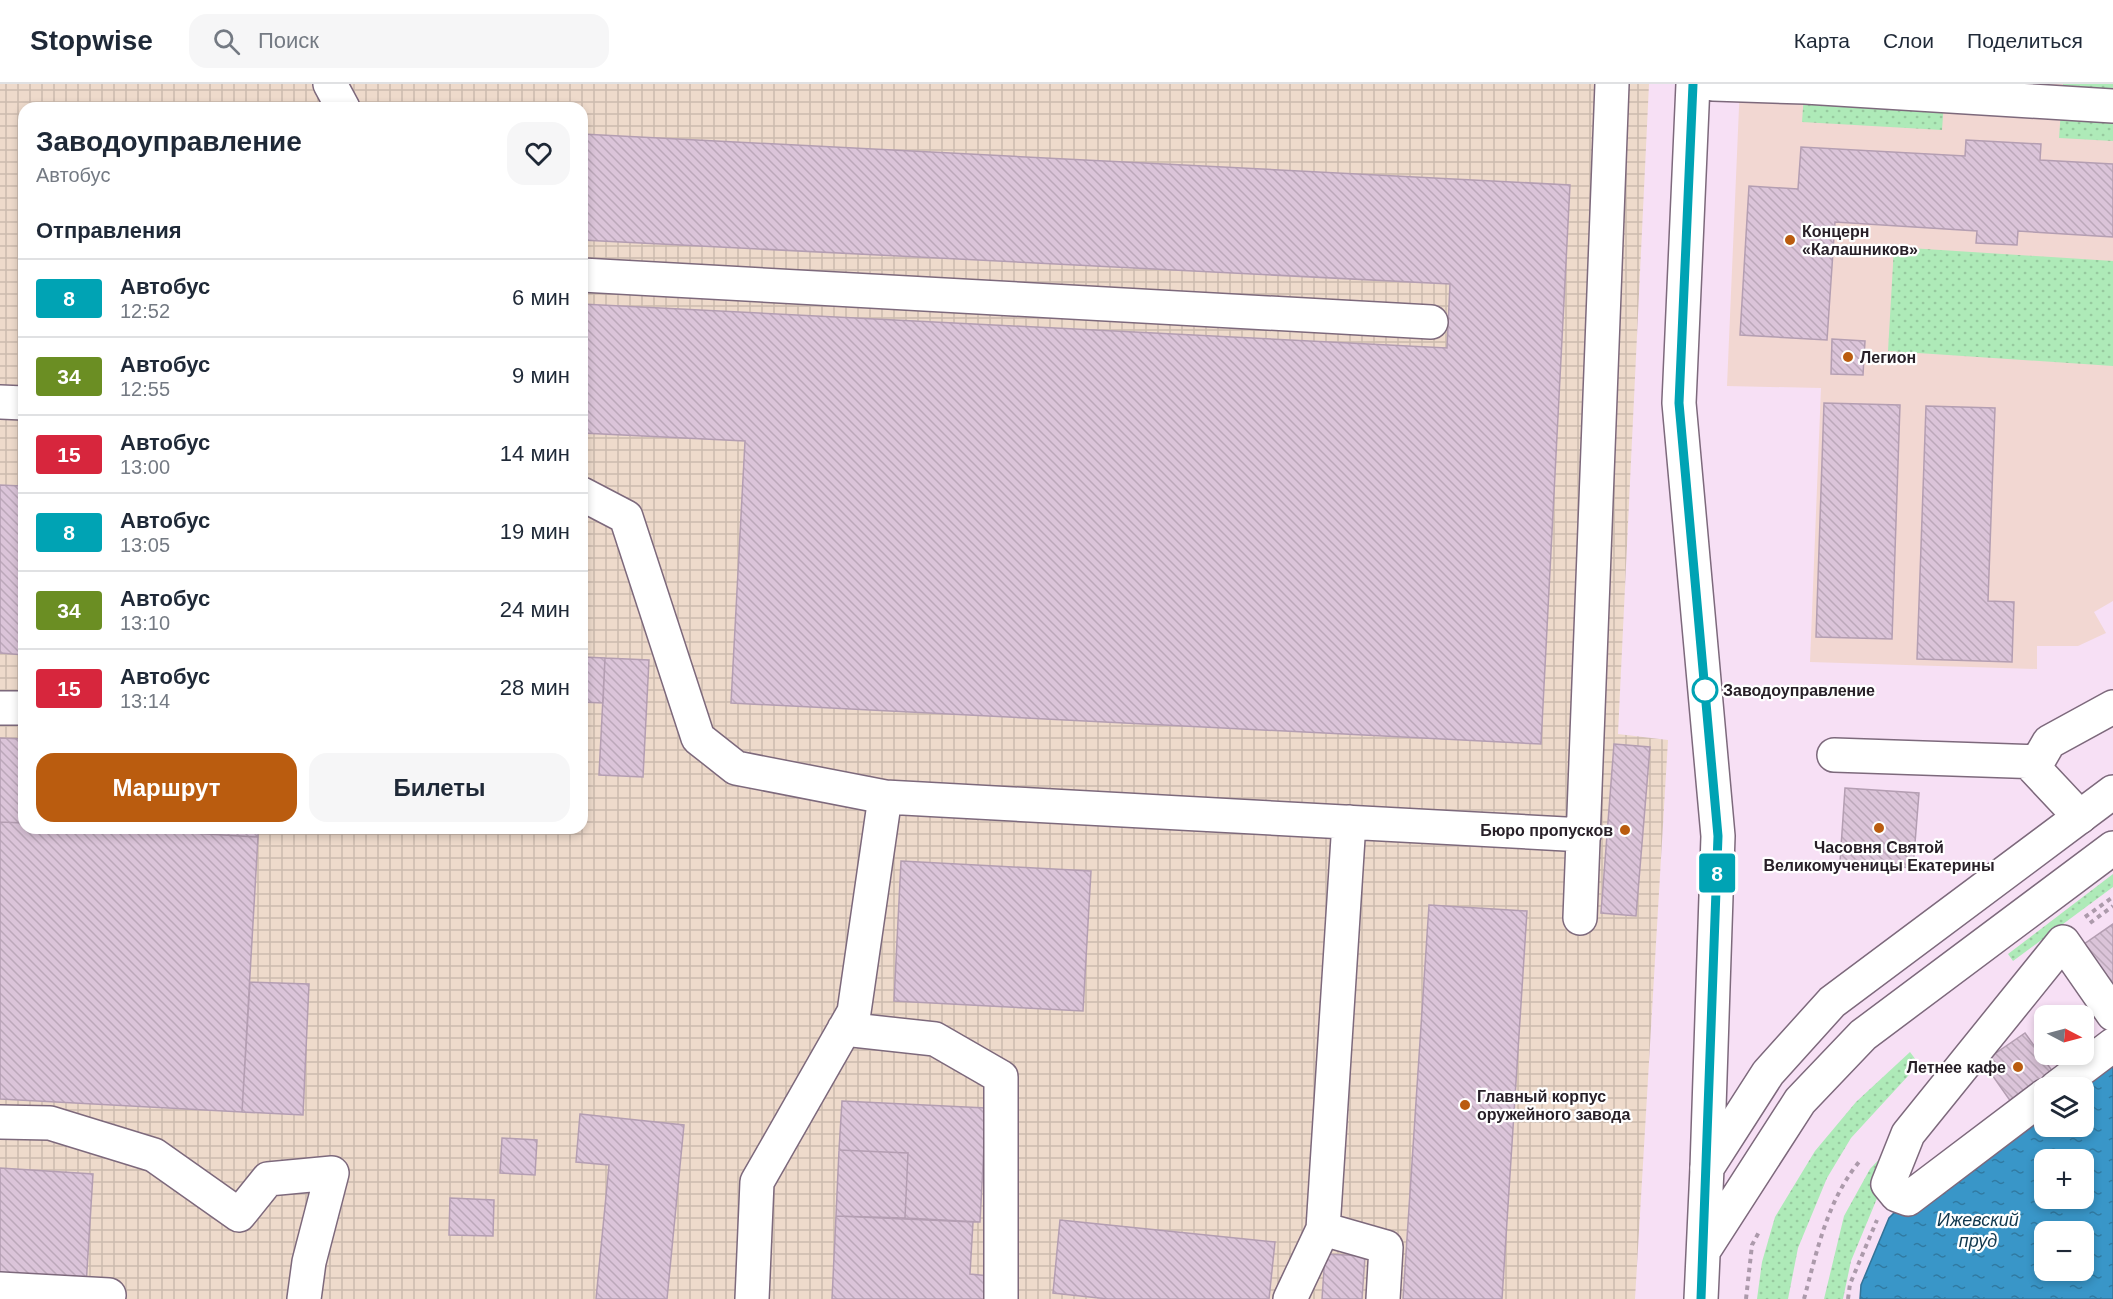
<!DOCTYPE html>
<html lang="ru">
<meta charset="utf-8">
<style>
body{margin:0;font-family:Arial,sans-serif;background:#f6f6f7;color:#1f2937;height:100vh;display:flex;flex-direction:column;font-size:22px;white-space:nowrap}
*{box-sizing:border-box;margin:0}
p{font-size:20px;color:#747a83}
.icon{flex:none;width:33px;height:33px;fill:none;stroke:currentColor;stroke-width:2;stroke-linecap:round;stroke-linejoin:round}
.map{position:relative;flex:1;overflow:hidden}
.sheet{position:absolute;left:18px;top:18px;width:570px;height:732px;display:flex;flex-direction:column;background:#fff;border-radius:18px;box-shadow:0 3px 9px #0003}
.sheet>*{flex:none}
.badge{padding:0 12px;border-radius:4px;font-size:21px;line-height:39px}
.needle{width:39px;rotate:96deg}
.tools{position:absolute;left:2034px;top:921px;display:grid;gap:12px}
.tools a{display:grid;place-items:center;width:60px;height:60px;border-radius:12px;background:#fff;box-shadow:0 3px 9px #0003;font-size:30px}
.map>.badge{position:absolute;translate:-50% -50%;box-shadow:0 0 0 3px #fff}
h2{padding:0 18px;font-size:22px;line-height:54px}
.round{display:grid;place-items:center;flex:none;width:63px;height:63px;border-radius:18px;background:#f6f6f7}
.overview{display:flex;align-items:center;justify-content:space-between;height:102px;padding:0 18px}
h1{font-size:28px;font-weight:700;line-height:45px}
.cta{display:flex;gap:12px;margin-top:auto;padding:12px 18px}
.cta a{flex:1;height:69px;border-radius:18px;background:#ba5c0f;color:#fff;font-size:24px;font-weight:700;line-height:69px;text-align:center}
.cta a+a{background:#f6f6f7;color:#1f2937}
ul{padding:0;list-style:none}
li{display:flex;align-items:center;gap:18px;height:78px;padding:0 18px;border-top:2px solid #e0e1e3}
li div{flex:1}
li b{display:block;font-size:22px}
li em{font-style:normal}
li .badge{min-width:66px;font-weight:700;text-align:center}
header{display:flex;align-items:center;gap:36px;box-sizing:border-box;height:84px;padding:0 30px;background:#fff;border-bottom:2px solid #e0e1e3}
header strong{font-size:28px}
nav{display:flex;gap:33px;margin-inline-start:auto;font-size:21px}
.search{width:420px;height:54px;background:#f6f6f7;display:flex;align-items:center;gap:15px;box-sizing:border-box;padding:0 21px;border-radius:18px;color:#747a83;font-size:22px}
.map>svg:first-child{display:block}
.commercial{fill:#f2d7d2}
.industrial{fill:url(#industrial-grid);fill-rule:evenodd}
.grass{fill:url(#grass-dots)}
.water{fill:url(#water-ripples);stroke:#347398;stroke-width:1.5;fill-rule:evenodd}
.building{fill:url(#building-back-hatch);stroke:#b49eb2;stroke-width:1.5}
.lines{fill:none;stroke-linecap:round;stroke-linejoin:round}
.minor-casing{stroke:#7d697c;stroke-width:36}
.major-casing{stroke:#7d697c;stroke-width:36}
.path{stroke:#ac9aab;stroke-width:4;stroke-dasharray:4.5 4.5;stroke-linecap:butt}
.minor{stroke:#fff;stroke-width:33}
.major{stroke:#fff;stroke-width:33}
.line-casing{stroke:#fff;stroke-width:14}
.line{stroke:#00a3b4;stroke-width:9}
.poi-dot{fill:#ba5c0f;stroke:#fff;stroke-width:2}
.stop-dot{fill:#fff;stroke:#00a3b4;stroke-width:3}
.labels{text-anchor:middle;stroke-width:4.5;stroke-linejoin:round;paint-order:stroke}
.poi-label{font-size:16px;font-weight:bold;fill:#282028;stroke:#fff;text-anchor:start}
.stop-label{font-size:16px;font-weight:bold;fill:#282028;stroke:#fff;text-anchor:start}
.water-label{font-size:18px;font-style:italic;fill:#10374d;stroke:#fff}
</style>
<header>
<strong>Stopwise</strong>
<div class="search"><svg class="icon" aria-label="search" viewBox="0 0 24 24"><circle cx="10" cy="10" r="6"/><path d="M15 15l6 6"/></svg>Поиск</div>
<nav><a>Карта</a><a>Слои</a><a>Поделиться</a></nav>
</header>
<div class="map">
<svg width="2113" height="1215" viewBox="0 0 2113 1215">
<defs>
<pattern id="industrial-grid" width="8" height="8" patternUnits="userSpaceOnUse" patternTransform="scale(1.5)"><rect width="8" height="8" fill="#eedacb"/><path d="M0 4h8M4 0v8" fill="none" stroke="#ccbbae"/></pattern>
<pattern id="grass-dots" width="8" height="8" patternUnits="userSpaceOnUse" patternTransform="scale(1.5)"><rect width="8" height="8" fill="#aeeab8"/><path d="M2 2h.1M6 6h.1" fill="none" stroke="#96c89e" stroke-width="1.8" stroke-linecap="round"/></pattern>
<pattern id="water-ripples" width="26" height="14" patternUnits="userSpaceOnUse" patternTransform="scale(1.5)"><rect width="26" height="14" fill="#3996c8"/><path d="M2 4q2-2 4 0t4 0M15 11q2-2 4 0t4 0" fill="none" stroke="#307aa2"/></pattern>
<pattern id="building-back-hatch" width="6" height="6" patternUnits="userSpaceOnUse" patternTransform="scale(1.5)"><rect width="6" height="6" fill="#dbc4d9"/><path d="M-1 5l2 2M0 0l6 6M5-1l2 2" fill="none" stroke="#bca8ba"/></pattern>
</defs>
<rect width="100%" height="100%" fill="#f7e0f5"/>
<path class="commercial" d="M 1740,0 L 2113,0 L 2113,517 L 2094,528 L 2106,549 L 2078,562 L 2037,562 L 2037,585 L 1810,578 L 1821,304 L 1727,302 Z"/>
<path class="industrial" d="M 0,0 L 1649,0 L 1618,650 L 1668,656 L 1635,1215 L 0,1215 ZM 24,24 L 582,24 L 582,744 L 24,744 Z"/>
<path class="grass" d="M 2063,0 L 2113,0 L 2113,12 L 2063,9 Z
M 1804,10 L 1944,18 L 1942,46 L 1802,38 Z
M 2061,26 L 2113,29 L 2113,57 L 2059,54 Z
M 1894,163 L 2113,177 L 2113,282 L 1888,267 Z
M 2113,790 L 2113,803 L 2013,877 L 2008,870 Z
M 1910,968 L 1919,980 L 1851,1054 L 1827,1094 L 1798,1164 L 1788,1215 L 1757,1215 L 1762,1178 L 1775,1133 L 1815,1067 L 1856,1018 Z
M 1898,1055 L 1878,1112 L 1851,1177 L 1843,1215 L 1824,1215 L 1844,1132 L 1870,1085 Z"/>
<path class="water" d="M 2113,961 L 2113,1215 L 1860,1215 L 1861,1201 L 1889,1134 L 1908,1115 L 2044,1012 L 2044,1042 L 2084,1042 L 2084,1004 ZM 2044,1076 L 2084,1076 L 2084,1114 L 2044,1114 ZM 2044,1148 L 2084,1148 L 2084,1186 L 2044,1186 Z"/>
<path class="building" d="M 582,50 L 1570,101 L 1541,660 L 731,619 L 745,357 L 582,349 L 582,220 L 1447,264 L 1450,200 L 582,156 Z
M 1966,56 L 2041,60 L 2040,76 L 2113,80 L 2113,153 L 2018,147 L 2017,161 L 1976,159 L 1977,147 L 1835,138 L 1827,256 L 1740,251 L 1749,102 L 1798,105 L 1801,63 L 1965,72 Z
M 1832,255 L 1865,257 L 1863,291 L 1831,290 Z
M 1824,319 L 1900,321 L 1892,555 L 1816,553 Z
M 1926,322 L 1995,324 L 1988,517 L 2014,518 L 2012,578 L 1917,575 Z
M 24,352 L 24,571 L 0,569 L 0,401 L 21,402 Z
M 582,573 L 605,574 L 603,619 L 582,618 Z
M 605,574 L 649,576 L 643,693 L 599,691 Z
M 0,654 L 24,655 L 24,739 L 0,738 Z
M 1614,660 L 1650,663 L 1636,832 L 1601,829 Z
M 1845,704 L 1919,709 L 1913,784 L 1840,778 Z
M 0,738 L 24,739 L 24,744 L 109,744 L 258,753 L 242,1028 L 0,1015 Z
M 109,744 L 258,744 L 258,753 Z
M 901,777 L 1091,787 L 1083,927 L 894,917 Z
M 1429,821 L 1527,827 L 1502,1215 L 1403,1215 Z
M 2113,840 L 2113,904 L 2071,869 Z
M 250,898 L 309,900 L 303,1031 L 242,1028 Z
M 2025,949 L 2053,988 L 2011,1018 L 1983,978 Z
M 842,1017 L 986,1024 L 980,1138 L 905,1134 L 908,1069 L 839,1066 Z
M 580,1030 L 684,1041 L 667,1215 L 596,1215 L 609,1081 L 576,1078 Z
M 502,1054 L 537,1056 L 535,1091 L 500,1089 Z
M 839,1066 L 908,1069 L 905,1134 L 836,1132 Z
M 0,1084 L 93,1090 L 86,1202 L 0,1197 Z
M 450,1114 L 494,1116 L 493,1152 L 449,1151 Z
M 836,1132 L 973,1138 L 970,1190 L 989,1192 L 987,1215 L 832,1215 Z
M 1060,1136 L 1275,1158 L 1269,1215 L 1108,1215 L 1053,1209 Z
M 1325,1170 L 1365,1172 L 1362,1215 L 1322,1215 Z"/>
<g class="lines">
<defs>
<path id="minor" d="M 330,0 L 343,24
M 1693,0 L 1679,319 L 1718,752 L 1707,1084
M 1713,0 L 1805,3 L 2113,22
M 582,191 L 1431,238
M 0,318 L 24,319
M 582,410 L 626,433 L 698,654 L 736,684 L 885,713 L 1584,751
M 0,624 L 24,624
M 1834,671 L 2038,678
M 2080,733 L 2034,684 L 2049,658 L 2113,623
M 1580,834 L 1612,0
M 844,945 L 935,955 L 1001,993 L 1001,1215
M 2056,1004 L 2113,961
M 2044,1012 L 1908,1115 L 1897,1111 L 1888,1100 L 1908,1050 L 2063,858 L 2113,930
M 0,1038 L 50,1039 L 154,1071 L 239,1131 L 268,1095 L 332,1089 L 309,1178 L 304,1215
M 1323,1145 L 1386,1163 L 1383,1215
M 0,1205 L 109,1211
M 752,1215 L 757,1098 L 854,928 L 885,713
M 1290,1215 L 1323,1145 L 1349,738"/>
<path id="major" d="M 1704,1166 L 1800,1017 L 1863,951 L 2113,764
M 1701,1215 L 1707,1084 L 1768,989 L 1832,918 L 2113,708"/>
</defs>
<use href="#minor" class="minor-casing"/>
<use href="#major" class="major-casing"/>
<path class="path" d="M 2085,833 L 2113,813
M 2090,839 L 2113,822
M 1746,1215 L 1752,1161 L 1760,1146
M 1804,1215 C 1817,1167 1827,1117 1859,1078
M 1848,1215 L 1850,1200 L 1877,1136"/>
<use href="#minor" class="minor"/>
<use href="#major" class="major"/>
</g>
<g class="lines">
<defs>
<path id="line" d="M 1693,0 L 1679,319 L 1718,752 L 1701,1215"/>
</defs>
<use href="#line" class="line-casing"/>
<use href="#line" class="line"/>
</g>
<g class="poi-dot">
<circle cx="1790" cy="156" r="6"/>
<circle cx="1848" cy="273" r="6"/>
<circle cx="1879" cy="744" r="6"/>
<circle cx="1625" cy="746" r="6"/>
<circle cx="2018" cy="983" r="6"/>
<circle cx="1465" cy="1021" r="6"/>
</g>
<circle class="stop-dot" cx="1705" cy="606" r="12"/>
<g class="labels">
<g class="poi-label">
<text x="1802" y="153">Концерн<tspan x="1802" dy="18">«Калашников»</tspan></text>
<text x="1860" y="279">Легион</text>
<text x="1613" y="752" text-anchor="end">Бюро пропусков</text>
<text x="1879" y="769" text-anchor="middle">Часовня Святой<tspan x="1879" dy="18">Великомученицы Екатерины</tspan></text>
<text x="2006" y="989" text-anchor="end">Летнее кафе</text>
<text x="1477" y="1018">Главный корпус<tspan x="1477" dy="18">оружейного завода</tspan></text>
</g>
<g class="stop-label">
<text x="1723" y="612">Заводоуправление</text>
</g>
<g class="water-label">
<text x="1978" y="1142">Ижевский<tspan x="1978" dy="21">пруд</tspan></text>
</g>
</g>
</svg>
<div class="tools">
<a><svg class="needle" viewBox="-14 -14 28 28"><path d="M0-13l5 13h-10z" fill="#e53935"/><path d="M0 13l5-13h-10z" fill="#747a83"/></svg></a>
<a><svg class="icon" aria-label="layers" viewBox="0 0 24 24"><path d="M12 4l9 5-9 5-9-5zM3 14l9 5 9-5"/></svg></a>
<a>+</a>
<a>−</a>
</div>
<b class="badge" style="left:1717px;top:789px;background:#00a3b4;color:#fff">8</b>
<section class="sheet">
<div class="overview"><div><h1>Заводоуправление</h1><p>Автобус</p></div><a class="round"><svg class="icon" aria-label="heart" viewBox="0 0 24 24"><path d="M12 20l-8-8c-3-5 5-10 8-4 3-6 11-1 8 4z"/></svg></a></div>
<h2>Отправления</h2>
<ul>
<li><span class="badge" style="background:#00a3b4;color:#fff">8</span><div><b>Автобус</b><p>12:52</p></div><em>6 мин</em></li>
<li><span class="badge" style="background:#6b8e23;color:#fff">34</span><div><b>Автобус</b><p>12:55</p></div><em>9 мин</em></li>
<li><span class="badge" style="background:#d7263d;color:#fff">15</span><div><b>Автобус</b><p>13:00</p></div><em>14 мин</em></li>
<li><span class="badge" style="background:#00a3b4;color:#fff">8</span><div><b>Автобус</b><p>13:05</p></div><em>19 мин</em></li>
<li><span class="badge" style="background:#6b8e23;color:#fff">34</span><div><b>Автобус</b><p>13:10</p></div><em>24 мин</em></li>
<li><span class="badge" style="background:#d7263d;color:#fff">15</span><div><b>Автобус</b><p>13:14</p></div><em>28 мин</em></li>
</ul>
<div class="cta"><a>Маршрут</a><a>Билеты</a></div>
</section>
</div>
